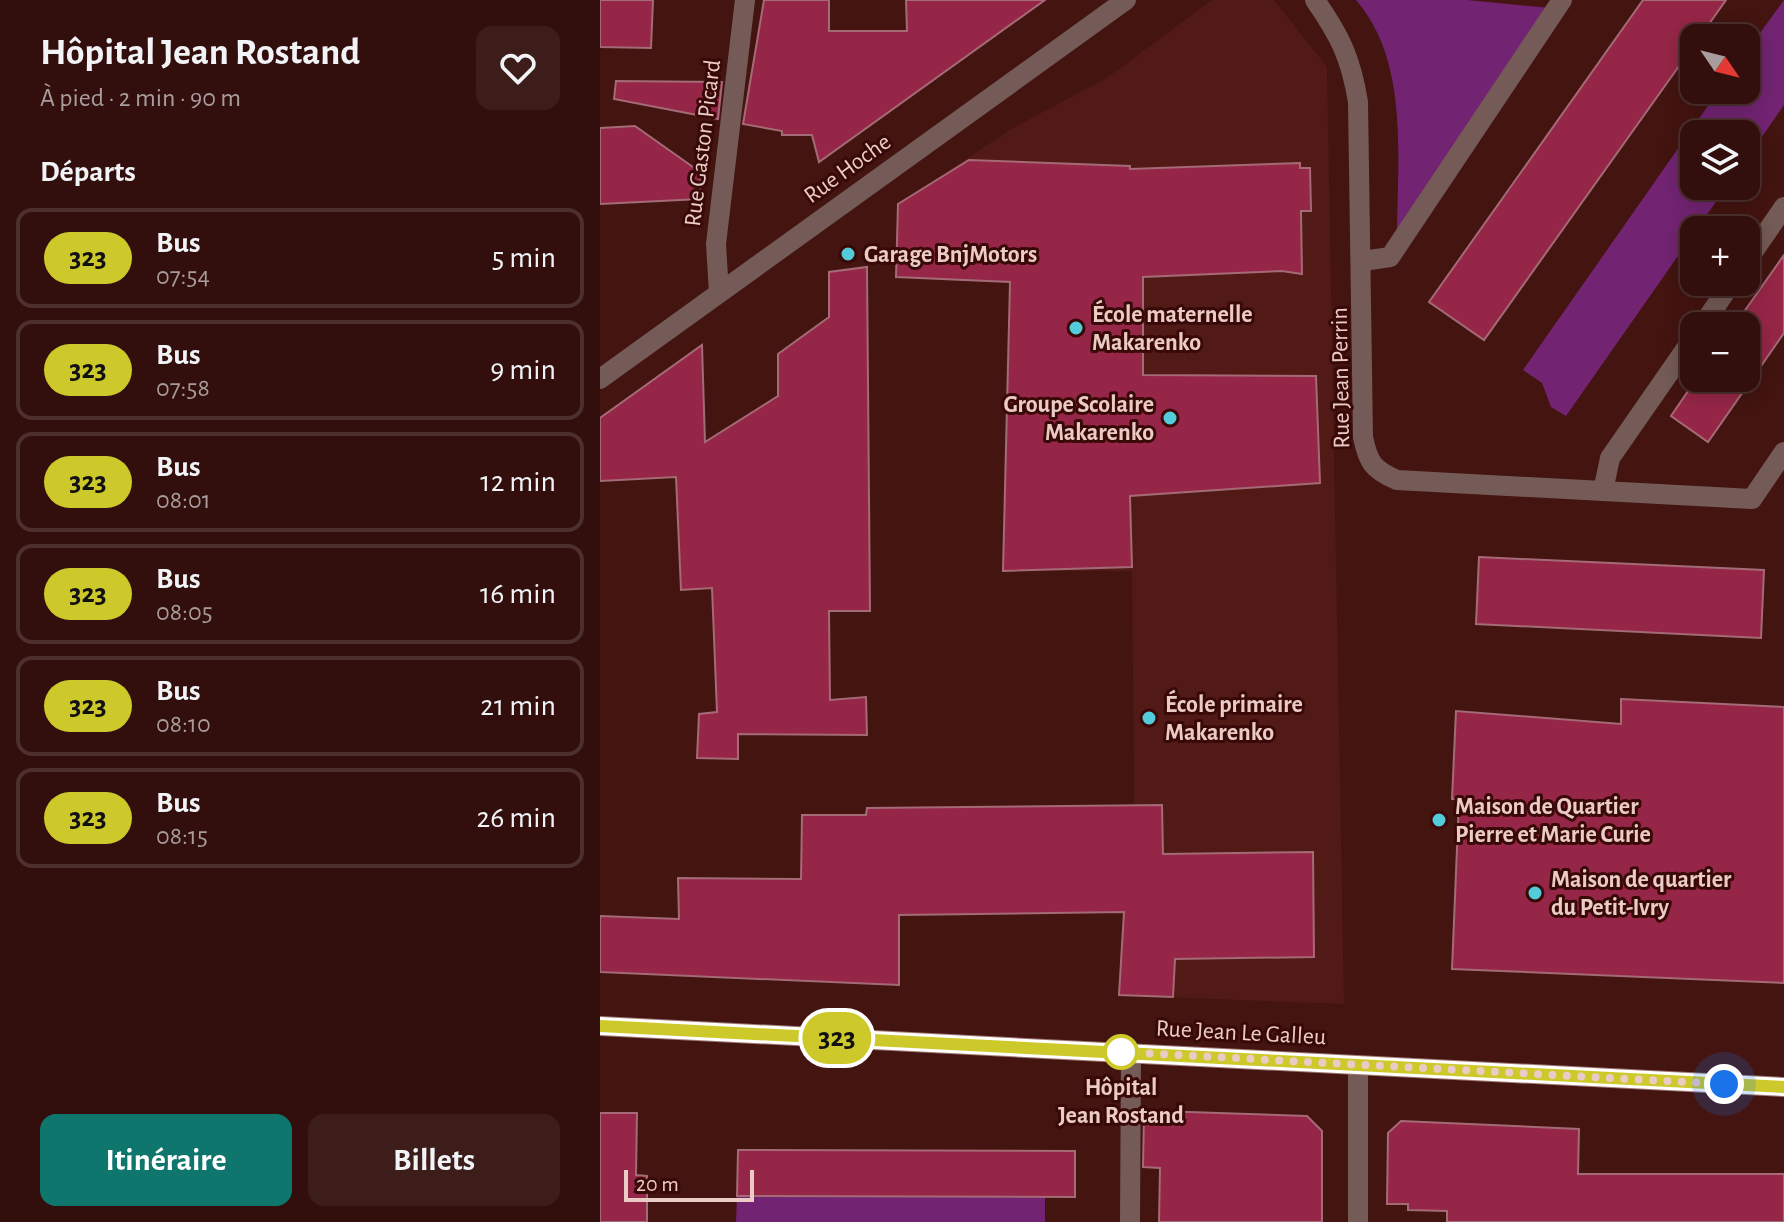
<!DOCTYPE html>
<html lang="fr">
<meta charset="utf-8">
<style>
body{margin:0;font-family:"Alegreya Sans",sans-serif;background:#3d1d1a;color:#f1f3f6;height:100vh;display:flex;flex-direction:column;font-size:30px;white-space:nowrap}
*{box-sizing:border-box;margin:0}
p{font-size:26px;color:#a89c9d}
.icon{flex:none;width:44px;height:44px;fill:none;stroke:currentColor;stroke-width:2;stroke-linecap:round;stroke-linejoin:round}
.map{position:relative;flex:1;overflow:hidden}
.side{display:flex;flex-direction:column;background:#320f0c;width:600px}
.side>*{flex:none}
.badge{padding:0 16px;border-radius:26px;font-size:28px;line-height:52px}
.needle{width:52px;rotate:125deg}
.tools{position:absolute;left:1080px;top:24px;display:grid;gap:16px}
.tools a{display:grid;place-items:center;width:80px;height:80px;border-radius:16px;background:#320f0c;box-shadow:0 4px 20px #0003,0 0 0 2px #4d2f2d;font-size:40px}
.scale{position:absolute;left:24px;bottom:20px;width:130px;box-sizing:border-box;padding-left:8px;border:4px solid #ebcbc6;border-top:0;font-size:22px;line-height:28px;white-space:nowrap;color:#ebcbc6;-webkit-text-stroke:6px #380907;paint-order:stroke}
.you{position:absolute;width:40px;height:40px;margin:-20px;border:6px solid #fff;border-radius:50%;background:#1a73e8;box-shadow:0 0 0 12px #1a73e833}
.map>.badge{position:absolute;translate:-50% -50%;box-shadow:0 0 0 4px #fff}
h2{padding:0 40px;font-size:30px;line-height:72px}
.round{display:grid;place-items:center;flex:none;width:84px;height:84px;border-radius:16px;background:#3d1d1a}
.headline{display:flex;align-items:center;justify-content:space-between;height:136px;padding:0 40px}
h1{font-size:38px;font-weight:600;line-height:60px}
.primary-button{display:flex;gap:16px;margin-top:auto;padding:16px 40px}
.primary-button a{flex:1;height:92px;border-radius:16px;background:#0f766e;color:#fff;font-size:32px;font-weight:600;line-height:92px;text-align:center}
.primary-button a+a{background:#3d1d1a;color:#f1f3f6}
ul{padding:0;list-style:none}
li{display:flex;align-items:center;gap:24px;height:100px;margin:0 16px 12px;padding:0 24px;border:4px solid #4d2f2d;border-radius:16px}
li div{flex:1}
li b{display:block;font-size:30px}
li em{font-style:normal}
li .badge{min-width:88px;font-weight:700;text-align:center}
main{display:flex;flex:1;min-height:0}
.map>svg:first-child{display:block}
.built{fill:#521a16}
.green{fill:#722472}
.building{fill:#962647;stroke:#a46a75;stroke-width:2}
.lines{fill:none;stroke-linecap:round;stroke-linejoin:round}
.lane{stroke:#745b57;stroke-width:20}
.street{stroke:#745b57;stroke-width:20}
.secondary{stroke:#a07873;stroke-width:20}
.line-casing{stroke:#fff;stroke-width:18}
.line{stroke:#cec92a;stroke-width:12}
.walk{stroke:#ebcbc6;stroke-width:8;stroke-dasharray:0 14.4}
.poi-dot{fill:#53cbdb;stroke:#380907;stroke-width:3}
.stop-dot{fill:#fff;stroke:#cec92a;stroke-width:4}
.labels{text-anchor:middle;stroke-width:6;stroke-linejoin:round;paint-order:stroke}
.street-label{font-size:24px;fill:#ebcbc6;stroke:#380907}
.poi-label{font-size:24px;font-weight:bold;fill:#ebcbc6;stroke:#380907;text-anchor:start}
.stop-label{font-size:24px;font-weight:bold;fill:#ebcbc6;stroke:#380907}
</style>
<main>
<section class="side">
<div class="headline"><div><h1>Hôpital Jean Rostand</h1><p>À pied · 2 min · 90 m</p></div><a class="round"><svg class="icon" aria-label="heart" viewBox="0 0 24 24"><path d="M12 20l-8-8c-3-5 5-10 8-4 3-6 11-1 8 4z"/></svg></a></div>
<h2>Départs</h2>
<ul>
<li><span class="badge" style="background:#cec92a;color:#111">323</span><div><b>Bus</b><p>07:54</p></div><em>5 min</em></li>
<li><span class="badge" style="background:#cec92a;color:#111">323</span><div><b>Bus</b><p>07:58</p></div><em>9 min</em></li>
<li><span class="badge" style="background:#cec92a;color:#111">323</span><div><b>Bus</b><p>08:01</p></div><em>12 min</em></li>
<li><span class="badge" style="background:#cec92a;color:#111">323</span><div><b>Bus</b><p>08:05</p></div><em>16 min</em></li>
<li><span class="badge" style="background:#cec92a;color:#111">323</span><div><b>Bus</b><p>08:10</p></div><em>21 min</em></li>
<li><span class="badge" style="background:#cec92a;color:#111">323</span><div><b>Bus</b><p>08:15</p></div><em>26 min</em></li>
</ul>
<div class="primary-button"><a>Itinéraire</a><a>Billets</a></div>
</section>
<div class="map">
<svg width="1184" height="1222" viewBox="0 0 1184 1222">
<rect width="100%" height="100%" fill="#431410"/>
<path class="built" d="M 612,0 L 674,0 L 727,67 L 744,1004 L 536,996 L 532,571 L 403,571 L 410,282 L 296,277 L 298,204 L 413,128 L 508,77 Z"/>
<path class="green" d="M 756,0 L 867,0 L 950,8 L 797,237 C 797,160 810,62 756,0 Z
M 1184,0 L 1184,105 L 1146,160 L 1146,134 L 1094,134 L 1094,186 L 1127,186 L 966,416 L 951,407 L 942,383 L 923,370 L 1119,90 L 1146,90 L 1146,52 Z
M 137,1196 L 445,1197 L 445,1222 L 136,1222 Z"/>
<path class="building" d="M 0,0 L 53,0 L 51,48 L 0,47 Z
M 164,0 L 229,0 L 229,31 L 307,31 L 306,0 L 445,0 L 219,162 L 212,135 L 182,135 L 182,131 L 143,124 Z
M 1043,0 L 1126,0 L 1099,38 L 1094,38 L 1094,45 L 884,340 L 829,302 Z
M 16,81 L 122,82 L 118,119 L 14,99 Z
M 35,126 L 100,172 L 100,199 L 0,204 L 0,128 Z
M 369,160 L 530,166 L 530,169 L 700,163 L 700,168 L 710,168 L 711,211 L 701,211 L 702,274 L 682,271 L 543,277 L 543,375 L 716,376 L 720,483 L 530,496 L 532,567 L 403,571 L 410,282 L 296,277 L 298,204 Z
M 1184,255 L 1184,333 L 1108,442 L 1071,416 L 1097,378 L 1146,378 L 1146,326 L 1134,326 Z
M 267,267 L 270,611 L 229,611 L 230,700 L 266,697 L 267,735 L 138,734 L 138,759 L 97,758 L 99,714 L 117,712 L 112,588 L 81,590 L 76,477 L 0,481 L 0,418 L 102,345 L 105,442 L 178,396 L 178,354 L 229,317 L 229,272 Z
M 879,557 L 1164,570 L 1161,638 L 876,624 Z
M 1021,699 L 1184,707 L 1184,983 L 852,969 L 859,800 L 852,799 L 856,711 L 1021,724 Z
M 562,805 L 563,854 L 713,852 L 714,957 L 575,959 L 573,997 L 519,995 L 524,912 L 299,915 L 299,985 L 0,972 L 0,916 L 79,919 L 78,878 L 201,879 L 202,815 L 266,815 L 267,808 Z
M 558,1111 L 707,1116 L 722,1131 L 722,1222 L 559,1222 L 560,1168 L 543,1167 L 544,1114 L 559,1114 Z
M 0,1113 L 37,1113 L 36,1175 L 47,1176 L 47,1222 L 0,1222 Z
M 801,1121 L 979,1129 L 978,1174 L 1184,1174 L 1184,1222 L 847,1222 L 847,1211 L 808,1210 L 808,1204 L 787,1204 L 788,1133 Z
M 138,1150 L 475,1151 L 475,1197 L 137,1196 Z"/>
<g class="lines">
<path class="lane" d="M 763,261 L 790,257 L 962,0
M 1146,262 L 1184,207
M 1102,326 L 1132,282
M 1003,491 L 1010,458 L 1094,337
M 530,1222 L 531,1053"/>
<path class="street" d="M 715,0 C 740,36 751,58 758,102 L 763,437 C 768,462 773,470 797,480 L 1152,499 L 1184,452
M 119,293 L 116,244 L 145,0
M 0,379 L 526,0
M 758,1065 L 758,1222"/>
<path class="secondary" d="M 0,1026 L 1184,1087"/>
</g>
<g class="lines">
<defs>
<path id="line" d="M 0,1026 L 1184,1087"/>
</defs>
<use href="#line" class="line-casing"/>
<use href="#line" class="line"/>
<path class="walk" d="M 521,1052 L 1124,1084"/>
</g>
<g class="poi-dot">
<circle cx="248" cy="254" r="8"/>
<circle cx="476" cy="328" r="8"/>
<circle cx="570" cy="418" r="8"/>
<circle cx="549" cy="718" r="8"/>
<circle cx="839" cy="820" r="8"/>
<circle cx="935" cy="893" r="8"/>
</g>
<circle class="stop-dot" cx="521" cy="1052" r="16"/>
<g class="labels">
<g class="street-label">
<text transform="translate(102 143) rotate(-83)" y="8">Rue Gaston Picard</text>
<text transform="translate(247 168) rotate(-36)" y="8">Rue Hoche</text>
<text transform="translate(740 378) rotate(-91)" y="8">Rue Jean Perrin</text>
<text transform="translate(641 1032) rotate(3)" y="8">Rue Jean Le Galleu</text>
</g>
<g class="poi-label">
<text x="264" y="262">Garage BnjMotors</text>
<text x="492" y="322">École maternelle<tspan x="492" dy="28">Makarenko</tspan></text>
<text x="554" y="412" text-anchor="end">Groupe Scolaire<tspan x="554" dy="28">Makarenko</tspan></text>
<text x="565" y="712">École primaire<tspan x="565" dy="28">Makarenko</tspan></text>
<text x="855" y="814">Maison de Quartier<tspan x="855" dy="28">Pierre et Marie Curie</tspan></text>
<text x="951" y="887">Maison de quartier<tspan x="951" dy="28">du Petit-Ivry</tspan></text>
</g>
<g class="stop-label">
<text x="521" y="1095">Hôpital<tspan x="521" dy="28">Jean Rostand</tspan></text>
</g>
</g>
</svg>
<div class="tools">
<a><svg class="needle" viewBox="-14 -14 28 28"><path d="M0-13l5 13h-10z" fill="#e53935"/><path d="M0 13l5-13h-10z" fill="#a89c9d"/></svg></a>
<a><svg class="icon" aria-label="layers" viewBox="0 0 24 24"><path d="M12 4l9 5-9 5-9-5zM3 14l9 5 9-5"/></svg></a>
<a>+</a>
<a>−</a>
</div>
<div class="scale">20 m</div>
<div class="you" style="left:1124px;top:1084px"></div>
<b class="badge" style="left:237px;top:1038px;background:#cec92a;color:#111">323</b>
</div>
</main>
